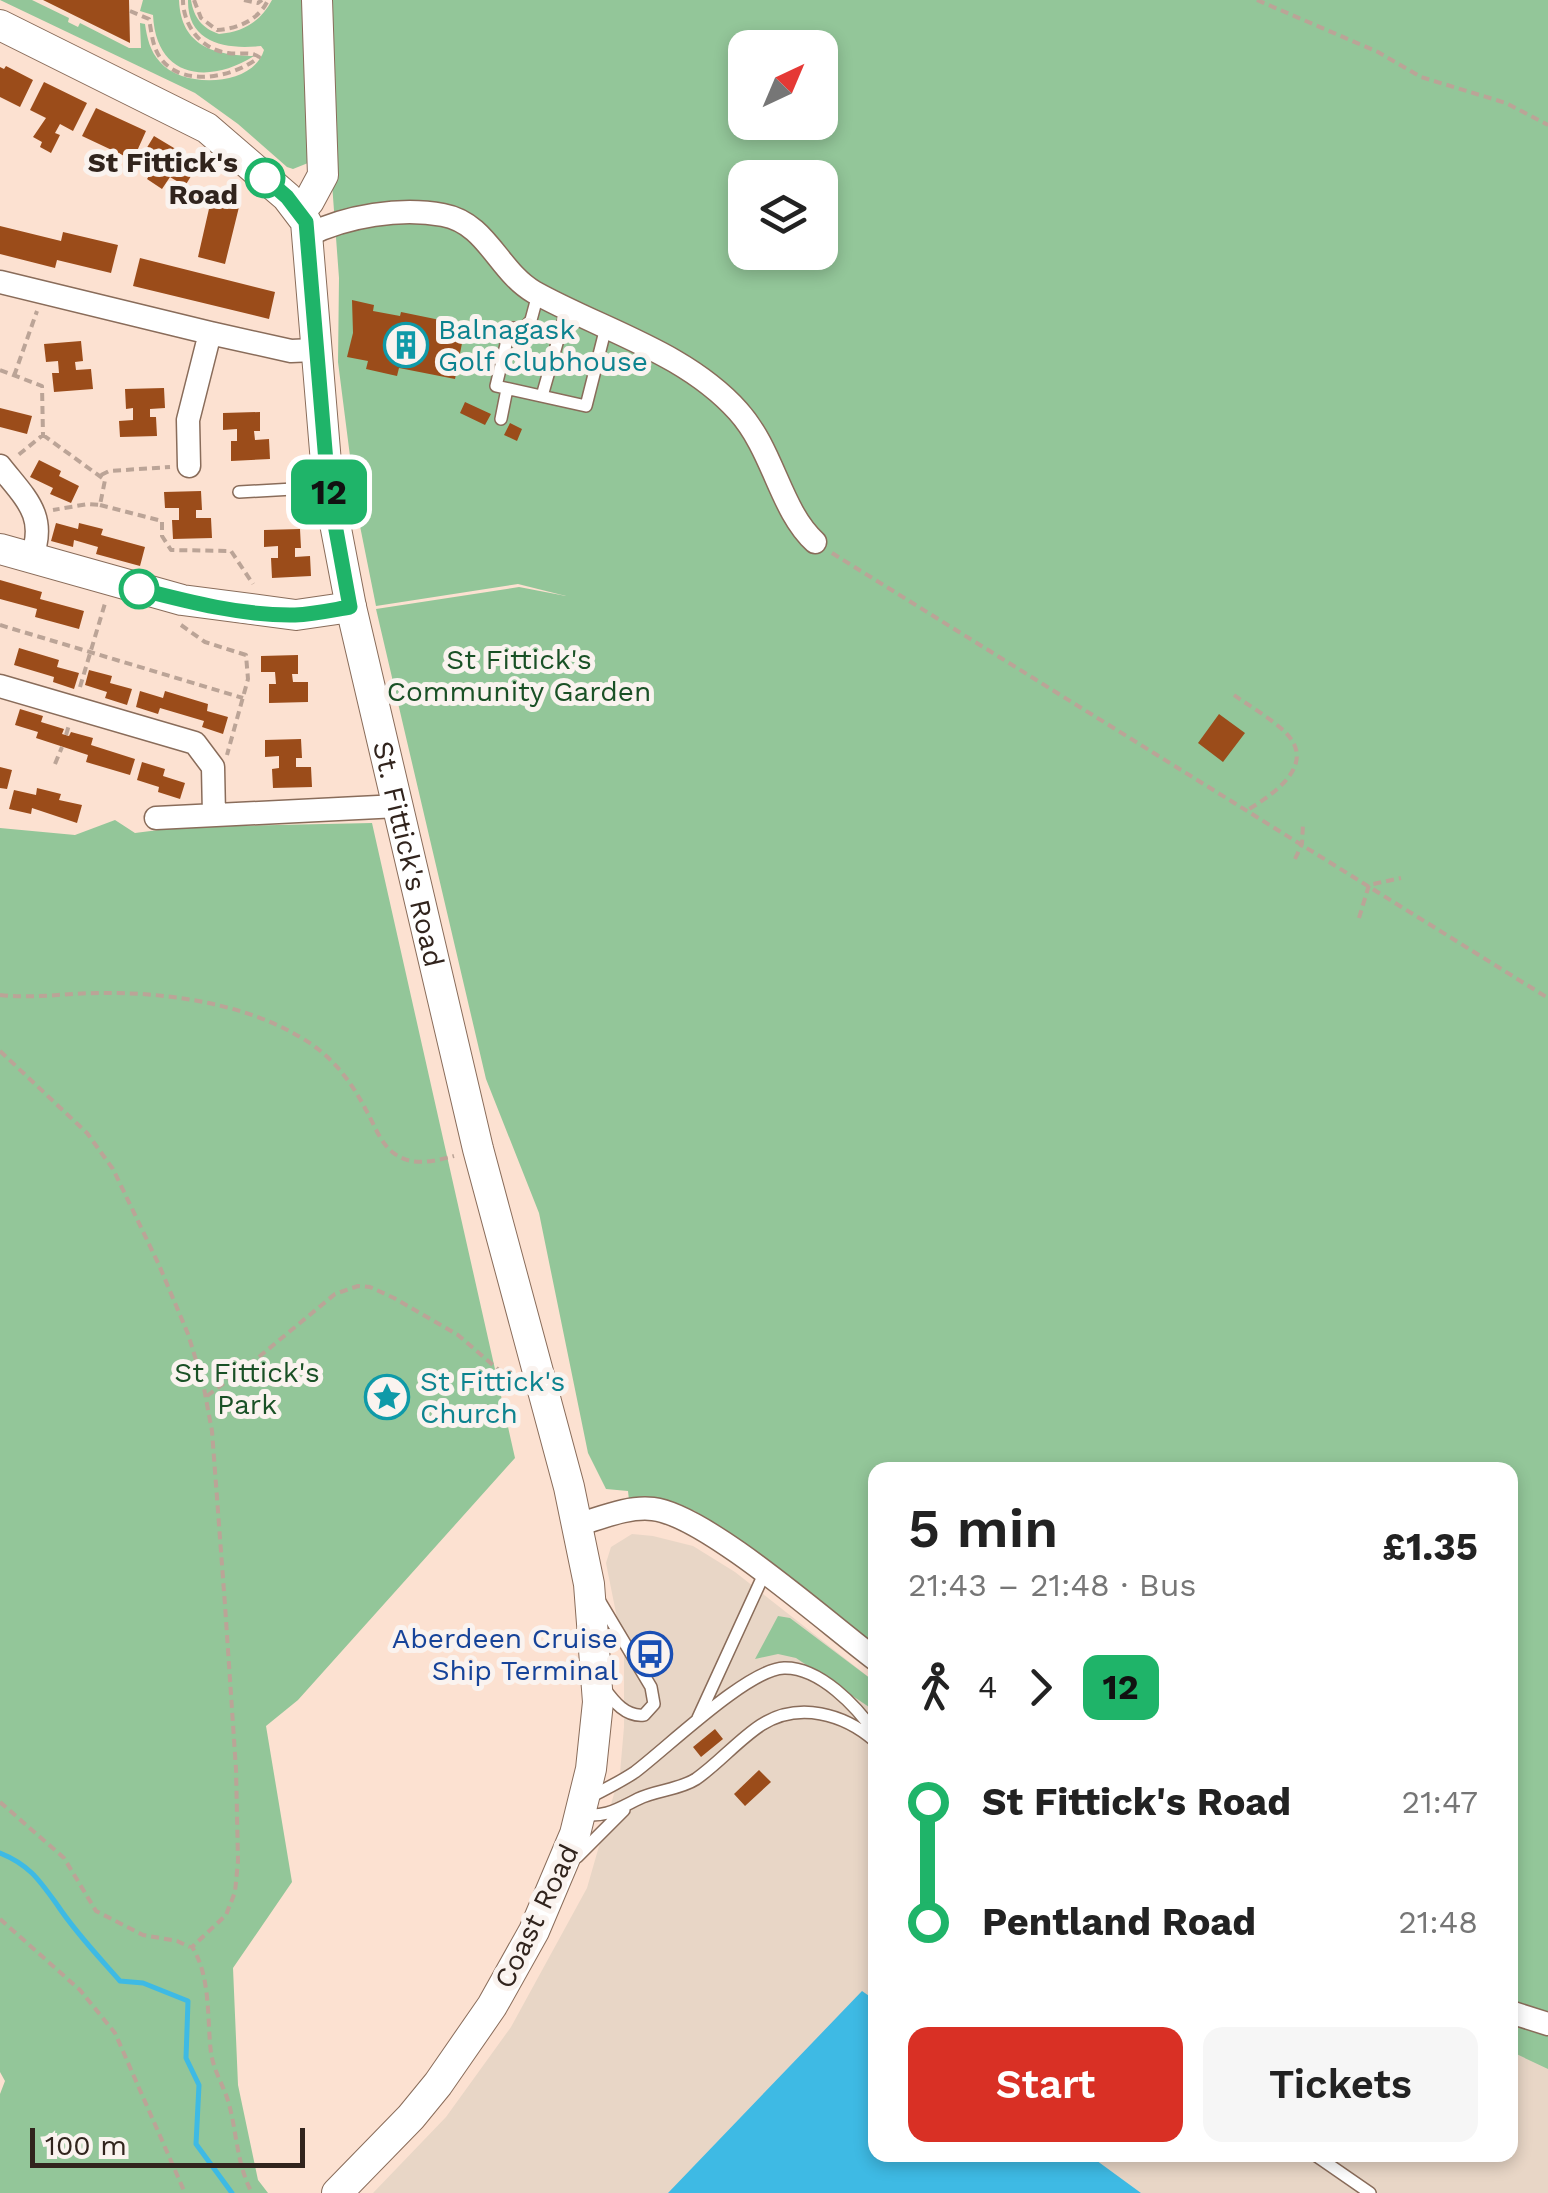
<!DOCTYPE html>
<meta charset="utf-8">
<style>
body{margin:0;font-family:"Work Sans",sans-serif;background:#f6f6f6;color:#222;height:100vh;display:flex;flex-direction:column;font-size:38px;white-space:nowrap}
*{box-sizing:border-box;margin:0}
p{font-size:32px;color:#767676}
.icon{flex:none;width:55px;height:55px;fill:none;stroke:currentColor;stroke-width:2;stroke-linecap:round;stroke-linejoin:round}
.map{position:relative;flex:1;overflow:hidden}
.side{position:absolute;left:868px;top:1462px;width:650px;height:700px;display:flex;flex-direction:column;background:#fff;border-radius:20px;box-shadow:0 5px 15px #0003}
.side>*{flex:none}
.badge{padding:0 20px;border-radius:15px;font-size:35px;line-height:65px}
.needle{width:65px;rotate:44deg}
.controls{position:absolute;left:728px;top:30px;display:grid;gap:20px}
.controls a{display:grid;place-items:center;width:110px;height:110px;border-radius:20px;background:#fff;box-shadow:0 5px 15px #0003;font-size:50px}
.scale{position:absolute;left:30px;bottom:25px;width:275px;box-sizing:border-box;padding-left:10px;border:5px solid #31241d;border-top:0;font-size:28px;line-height:35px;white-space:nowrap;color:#31241d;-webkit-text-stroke:8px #faf3ef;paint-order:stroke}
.map>.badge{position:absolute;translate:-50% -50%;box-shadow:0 0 0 5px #fff}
.legs{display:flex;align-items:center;gap:15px;height:110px;padding:0 40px;font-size:32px}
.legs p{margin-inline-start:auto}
.headline{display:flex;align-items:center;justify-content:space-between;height:170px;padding:0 40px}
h1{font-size:55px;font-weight:600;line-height:75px}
.primary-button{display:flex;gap:20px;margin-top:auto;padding:20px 40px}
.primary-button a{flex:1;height:115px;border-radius:20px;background:#d93025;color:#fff;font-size:40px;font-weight:600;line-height:115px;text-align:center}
.primary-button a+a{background:#f6f6f6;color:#222}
ul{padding:0 40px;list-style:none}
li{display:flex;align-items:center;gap:35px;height:120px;font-size:38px}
li i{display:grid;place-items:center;width:15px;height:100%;margin:0 12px;background:currentColor}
li i::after{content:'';width:25px;height:25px;margin:-12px;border:8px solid;border-radius:50%;background:#fff}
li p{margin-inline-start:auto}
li:first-child i{background:linear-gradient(#0000 50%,currentColor 0)}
li:last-child i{background:linear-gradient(currentColor 50%,#0000 0)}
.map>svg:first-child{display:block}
.industrial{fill:#e8d6c6}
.green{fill:#93c699;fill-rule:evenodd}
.water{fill:#3ebae4}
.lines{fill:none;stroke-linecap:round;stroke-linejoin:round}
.stream{stroke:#3ebae4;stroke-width:5}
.building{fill:#9b4c1a}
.lane-casing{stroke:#896c5a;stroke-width:14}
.street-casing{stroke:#896c5a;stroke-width:25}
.secondary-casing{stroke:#896c5a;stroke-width:32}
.path{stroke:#bba497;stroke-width:4;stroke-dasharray:8 5;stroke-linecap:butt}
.lane{stroke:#fff;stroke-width:11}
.street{stroke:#fff;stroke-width:22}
.secondary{stroke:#fff;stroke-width:30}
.line-1-casing{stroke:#fff;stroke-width:22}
.line-1{stroke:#1fb469;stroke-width:15}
.stop-1-dot{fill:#fff;stroke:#1fb469;stroke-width:5}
.labels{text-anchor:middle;stroke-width:10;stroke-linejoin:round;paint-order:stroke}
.stop-label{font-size:28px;font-weight:bold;fill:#31241d;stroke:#faf3ef;text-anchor:end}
.culture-label{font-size:28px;fill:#0d838f;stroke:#faf3ef;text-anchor:start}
.park-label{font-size:28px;fill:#1a5126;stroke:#faf3ef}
.street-label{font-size:28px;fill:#31241d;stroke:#faf3ef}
.transit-label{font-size:28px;fill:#164399;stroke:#faf3ef;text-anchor:end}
</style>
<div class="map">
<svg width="1548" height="2193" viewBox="0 0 1548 2193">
<rect width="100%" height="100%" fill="#fce1d1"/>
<path class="industrial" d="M 632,1534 L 653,1536 L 693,1546 L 735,1572 L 875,1682 L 875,2155 L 1510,2155 L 1510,2023 L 1548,2033 L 1548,2193 L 373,2193 L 446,2117 L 511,2027 L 587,1888 L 620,1773 L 624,1727 L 624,1653 L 606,1563 L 611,1547 Z"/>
<path class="green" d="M 0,0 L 32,0 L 69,18 L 68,22 L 78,27 L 80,23 L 129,48 L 141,48 L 140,23 L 145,24 C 147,38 150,51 160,62 C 183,89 253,87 264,50 L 261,46 C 226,50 187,43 188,0 L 191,0 C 194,18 202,28 219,34 C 244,32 261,21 272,0 L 303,0 L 308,163 L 293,169 L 287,167 L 238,124 L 195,93 Z
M 143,0 L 179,0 C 181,47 215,55 254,56 C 208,85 156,78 153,15 L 140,11 Z
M 327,0 L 1548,0 L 1548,2015 L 1510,2003 L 1510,1470 L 875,1470 L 875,1647 L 695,1511 L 660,1498 L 629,1500 L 628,1491 L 606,1489 L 588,1453 L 539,1213 L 486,1079 L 376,609 L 519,587 L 566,596 L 518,584 L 376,606 L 357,511 L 338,362 L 339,278 L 331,170 ZM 745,48 L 820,48 L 820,122 L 745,122 ZM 745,178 L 820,178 L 820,252 L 745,252 Z
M 115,820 L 135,833 L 182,827 L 372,823 L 515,1458 L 298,1700 L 266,1726 L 292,1882 L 233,1968 L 238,2085 L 258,2180 L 268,2193 L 0,2193 L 0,2094 L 5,2081 L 0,2072 L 0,828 L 75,835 Z
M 778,1616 L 790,1618 L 875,1682 L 875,1711 L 796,1658 L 778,1654 L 755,1659 Z
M 1510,2023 L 1548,2033 L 1548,2069 L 1510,2051 Z"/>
<path class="water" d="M 862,1991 L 875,2000 L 875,2155 L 1089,2155 L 1141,2193 L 668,2193 Z"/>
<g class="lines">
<path class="stream" d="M 0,1853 C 30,1865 40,1881 58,1906 C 76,1933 99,1957 120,1981 L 143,1983 L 188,2001 L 186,2058 L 199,2085 L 196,2144 L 232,2193"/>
</g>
<path class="building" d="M 43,0 L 129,0 L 130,43 Z
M 6,66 L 33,80 L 20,107 L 0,97 L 0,67 L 4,69 Z
M 44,82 L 87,103 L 73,131 L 60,124 L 55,133 L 60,135 L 51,153 L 40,147 L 42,142 L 33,137 L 46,118 L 30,110 Z
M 96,108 L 146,131 L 133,160 L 82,136 Z
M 154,136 L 199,163 L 185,186 L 170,177 L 162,189 L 147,179 L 154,168 L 140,159 Z
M 211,200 L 239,207 L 225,264 L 198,257 Z
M 0,226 L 61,241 L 63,232 L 118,245 L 111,273 L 57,260 L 55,268 L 0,254 Z
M 140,258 L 275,292 L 269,319 L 133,286 Z
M 352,300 L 374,305 L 373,311 L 400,316 L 401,312 L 440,320 L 438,328 L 464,333 L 455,379 L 399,368 L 397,376 L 366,369 L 368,361 L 347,357 L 353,333 Z
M 81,341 L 83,361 L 75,362 L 76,370 L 91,369 L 93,389 L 54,392 L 52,373 L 59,373 L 58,361 L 46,362 L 44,344 Z
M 164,388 L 165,408 L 150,409 L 150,417 L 156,417 L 157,436 L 120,437 L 119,421 L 133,420 L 133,408 L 126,409 L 125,389 Z
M 465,402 L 491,414 L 485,425 L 460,413 Z
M 0,408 L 32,416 L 27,434 L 0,427 Z
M 260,412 L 260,431 L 254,431 L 255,440 L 269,439 L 270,459 L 231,461 L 231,441 L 237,441 L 237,429 L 223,430 L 223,413 Z
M 510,423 L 522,429 L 517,441 L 504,435 Z
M 39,460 L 61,471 L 59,476 L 79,486 L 71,503 L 50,494 L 53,488 L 30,477 Z
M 201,491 L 202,510 L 196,510 L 196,518 L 211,518 L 212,538 L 173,539 L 172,520 L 179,520 L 179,508 L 165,508 L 164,492 Z
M 56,523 L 78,529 L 79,523 L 103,529 L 101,535 L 145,547 L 140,566 L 96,554 L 98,547 L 74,540 L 73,547 L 51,541 Z
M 300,529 L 301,548 L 295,548 L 295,557 L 310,556 L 311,576 L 272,578 L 271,558 L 278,558 L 278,546 L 264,547 L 264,530 Z
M 0,580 L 42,592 L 40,599 L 84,611 L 79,629 L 35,617 L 37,609 L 0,599 Z
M 19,648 L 59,660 L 57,667 L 79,673 L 74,689 L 53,682 L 54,677 L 14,665 Z
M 298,655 L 298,674 L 292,674 L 293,682 L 308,682 L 308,702 L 269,703 L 269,684 L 276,684 L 275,672 L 261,672 L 261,656 Z
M 89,670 L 112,676 L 110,683 L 132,689 L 127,705 L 105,698 L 107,692 L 85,685 Z
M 140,691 L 163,698 L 165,691 L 208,704 L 207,711 L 228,717 L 223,734 L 202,727 L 204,721 L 160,708 L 158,714 L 136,707 Z
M 20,709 L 43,716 L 41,722 L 64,729 L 62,734 L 69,736 L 71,732 L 93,738 L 91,745 L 135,759 L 130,775 L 86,762 L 88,755 L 36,738 L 38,732 L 15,725 Z
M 1219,714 L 1245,733 L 1223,762 L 1198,743 Z
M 301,739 L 302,758 L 296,758 L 296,767 L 311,767 L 312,787 L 273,788 L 272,769 L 279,768 L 279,756 L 265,757 L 265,740 Z
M 142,762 L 165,769 L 163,776 L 185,783 L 180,799 L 158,792 L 159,787 L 137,780 Z
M 0,767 L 12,770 L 7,789 L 0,788 Z
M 37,788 L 61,794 L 59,800 L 82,805 L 77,823 L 32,808 L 31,814 L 9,809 L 14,790 L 36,795 Z
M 715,1729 L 723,1739 L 701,1757 L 693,1747 Z
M 759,1770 L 771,1782 L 745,1806 L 734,1794 Z"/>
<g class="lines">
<defs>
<path id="lane" d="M 538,294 L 531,320 L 524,328 L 510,328 L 496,386 L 586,406 L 606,327
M 542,396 L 567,308
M 501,419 L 507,389
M 239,492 L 328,487
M 599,1600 L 651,1687 L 654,1704 L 644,1715 C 626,1717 614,1702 604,1688
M 698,1718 L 764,1574
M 588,1798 C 604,1790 620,1782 635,1772 C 667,1748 748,1669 784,1668 C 820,1667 857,1707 875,1733
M 580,1814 C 605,1818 616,1810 638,1799 C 656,1790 679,1790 696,1779 C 719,1763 738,1740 761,1725 C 799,1701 844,1714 875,1741
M 577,1857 L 624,1810
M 1315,2155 L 1370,2193"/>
<path id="street" d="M 308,235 C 347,216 400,207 443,215 C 487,223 498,271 534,292 C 602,330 685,352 738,411 C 774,451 780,510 815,542
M 0,282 L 210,333 L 291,351 L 314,350
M 0,466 C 26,499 48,516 31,559
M 189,466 L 188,420 L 210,333
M 0,686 L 195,743 L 213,767 L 214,815
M 156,818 L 398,806
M 577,1525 C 601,1518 628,1506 653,1509 C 706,1515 827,1623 875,1659
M 1510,2012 L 1548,2024"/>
<g id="secondary">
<path id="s1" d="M 0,25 L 207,128 L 287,197 L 306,222 L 328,487 L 351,607 L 478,1149 L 569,1487 L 589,1584 L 598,1702 L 591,1769 L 575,1834 L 534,1931 L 492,2006 L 438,2084 L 411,2117 L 337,2193"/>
<path d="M 300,211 L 309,201 L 323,175 L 317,0"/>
<path d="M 0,549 L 182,600 L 296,615 L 351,607"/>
</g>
</defs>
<use href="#lane" class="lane-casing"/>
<use href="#street" class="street-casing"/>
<use href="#secondary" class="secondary-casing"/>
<path class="path" d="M 194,0 L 201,18 L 217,30 C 237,29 259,20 268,0
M 244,0 L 258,3 L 262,0
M 1257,0 L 1378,52 L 1421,77 L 1506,103 L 1548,125
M 130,11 L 149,19 C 151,29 152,41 156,50 C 173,90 233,79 259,57 C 251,51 240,55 228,53 C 202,50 183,26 183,0
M 0,370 L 42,386 L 43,435 L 17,456
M 14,376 L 37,311
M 43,435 L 105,480 L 100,505 L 88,504 L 53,510
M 101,475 L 109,471 L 170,467
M 100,505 L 162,521 L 162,536 L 171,550 L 231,551 L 253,584
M 832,553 L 1548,998
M 0,625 L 243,698
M 181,625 L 205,642 L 246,655 L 248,679 L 227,755
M 80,687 L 106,600
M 1234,695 C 1249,706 1281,724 1291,739 C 1313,770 1267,798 1246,811
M 66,735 L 69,725
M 55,764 L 62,747
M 1295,859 L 1302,844 L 1303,823
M 1359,918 L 1369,885 L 1401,878
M 0,995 C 34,999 66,993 100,993 C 165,992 243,1003 300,1037 C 330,1054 350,1079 366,1110 C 374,1124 381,1145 395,1154 C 413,1167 435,1161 454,1156
M 0,1051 L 87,1133 L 113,1169 L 159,1265 L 188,1334 L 203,1383 L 212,1431 L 225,1605 L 236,1769 L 238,1861 L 235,1892 L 226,1915 L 192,1947 C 211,1976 207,2020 211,2053 C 214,2072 224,2086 229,2104 C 237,2134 237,2165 252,2193
M 207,1396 L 260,1356 L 335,1294 L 358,1286 L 370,1287 L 394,1298 L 458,1335 L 500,1371 L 505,1374 L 513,1372
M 0,1802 L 64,1858 L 96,1911 L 143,1935 L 177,1941 L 190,1947
M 0,1919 L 80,1990 L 115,2033 L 185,2193"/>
<use href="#lane" class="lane"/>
<use href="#street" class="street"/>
<use href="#secondary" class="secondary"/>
</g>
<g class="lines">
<defs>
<path id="line-1" d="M 139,589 C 189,602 244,616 295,615 C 314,614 332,610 350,607 L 328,486 L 306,222 L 287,197 L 265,178"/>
</defs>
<use href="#line-1" class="line-1-casing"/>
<use href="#line-1" class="line-1"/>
</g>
<defs>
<symbol id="building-ring" viewBox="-11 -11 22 22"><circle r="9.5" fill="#faf3ef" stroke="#0f9aa8" stroke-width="1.5"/><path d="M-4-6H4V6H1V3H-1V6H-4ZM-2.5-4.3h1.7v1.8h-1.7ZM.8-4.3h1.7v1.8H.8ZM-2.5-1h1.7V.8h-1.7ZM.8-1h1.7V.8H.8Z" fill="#0f9aa8"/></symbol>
<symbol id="sight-ring" viewBox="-11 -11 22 22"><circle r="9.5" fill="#faf3ef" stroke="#0f9aa8" stroke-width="1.5"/><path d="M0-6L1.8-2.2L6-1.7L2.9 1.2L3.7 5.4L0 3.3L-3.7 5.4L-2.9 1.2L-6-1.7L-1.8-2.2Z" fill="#0f9aa8"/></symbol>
<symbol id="bus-ring" viewBox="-11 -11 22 22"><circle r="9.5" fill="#faf3ef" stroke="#1a4fb4" stroke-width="1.5"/><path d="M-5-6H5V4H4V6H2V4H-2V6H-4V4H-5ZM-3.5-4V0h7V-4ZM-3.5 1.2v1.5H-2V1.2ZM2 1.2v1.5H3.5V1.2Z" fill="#1a4fb4"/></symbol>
</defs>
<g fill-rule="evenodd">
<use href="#building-ring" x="381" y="320" width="50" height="50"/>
<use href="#sight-ring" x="362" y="1372" width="50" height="50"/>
<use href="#bus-ring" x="625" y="1629" width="50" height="50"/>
</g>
<g class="stop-1-dot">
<circle cx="265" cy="178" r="18"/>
<circle cx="139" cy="589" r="18"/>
</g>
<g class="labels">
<g class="stop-label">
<text x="238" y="172">St Fittick's<tspan x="238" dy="32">Road</tspan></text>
</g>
<g class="culture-label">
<text x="438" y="339">Balnagask<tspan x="438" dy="32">Golf Clubhouse</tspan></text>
<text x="420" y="1391">St Fittick's<tspan x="420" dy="32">Church</tspan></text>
</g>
<g class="park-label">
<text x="519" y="669">St Fittick's<tspan x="519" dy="32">Community Garden</tspan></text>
<text x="247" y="1382">St Fittick's<tspan x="247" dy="32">Park</tspan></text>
</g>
<g class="street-label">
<text dy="10" stroke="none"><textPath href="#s1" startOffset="1010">St. Fittick's Road</textPath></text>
<text transform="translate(536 1916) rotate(-64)" y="10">Coast Road</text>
</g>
<g class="transit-label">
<text x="618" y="1648">Aberdeen Cruise<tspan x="618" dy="32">Ship Terminal</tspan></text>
</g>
</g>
</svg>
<div class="controls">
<a><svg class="needle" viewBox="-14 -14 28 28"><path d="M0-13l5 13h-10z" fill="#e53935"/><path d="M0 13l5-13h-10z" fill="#767676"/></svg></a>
<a><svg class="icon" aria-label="layers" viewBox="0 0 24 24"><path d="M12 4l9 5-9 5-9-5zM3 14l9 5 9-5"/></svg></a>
</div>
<div class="scale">100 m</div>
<b class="badge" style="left:329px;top:492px;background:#1fb469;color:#111">12</b>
<section class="side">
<div class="headline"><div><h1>5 min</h1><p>21:43 – 21:48 · Bus</p></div><b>£1.35</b></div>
<div class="legs"><svg class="icon" aria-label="walk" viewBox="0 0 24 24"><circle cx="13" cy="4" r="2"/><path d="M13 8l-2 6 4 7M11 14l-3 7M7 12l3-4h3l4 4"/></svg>4<svg class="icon" aria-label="forward" viewBox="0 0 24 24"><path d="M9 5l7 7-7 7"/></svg><b class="badge" style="background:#1fb469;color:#111">12</b></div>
<ul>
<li><i style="color:#1fb469"></i><b>St Fittick's Road</b><p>21:47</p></li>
<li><i style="color:#1fb469"></i><b>Pentland Road</b><p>21:48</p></li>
</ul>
<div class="primary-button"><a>Start</a><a>Tickets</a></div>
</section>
</div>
